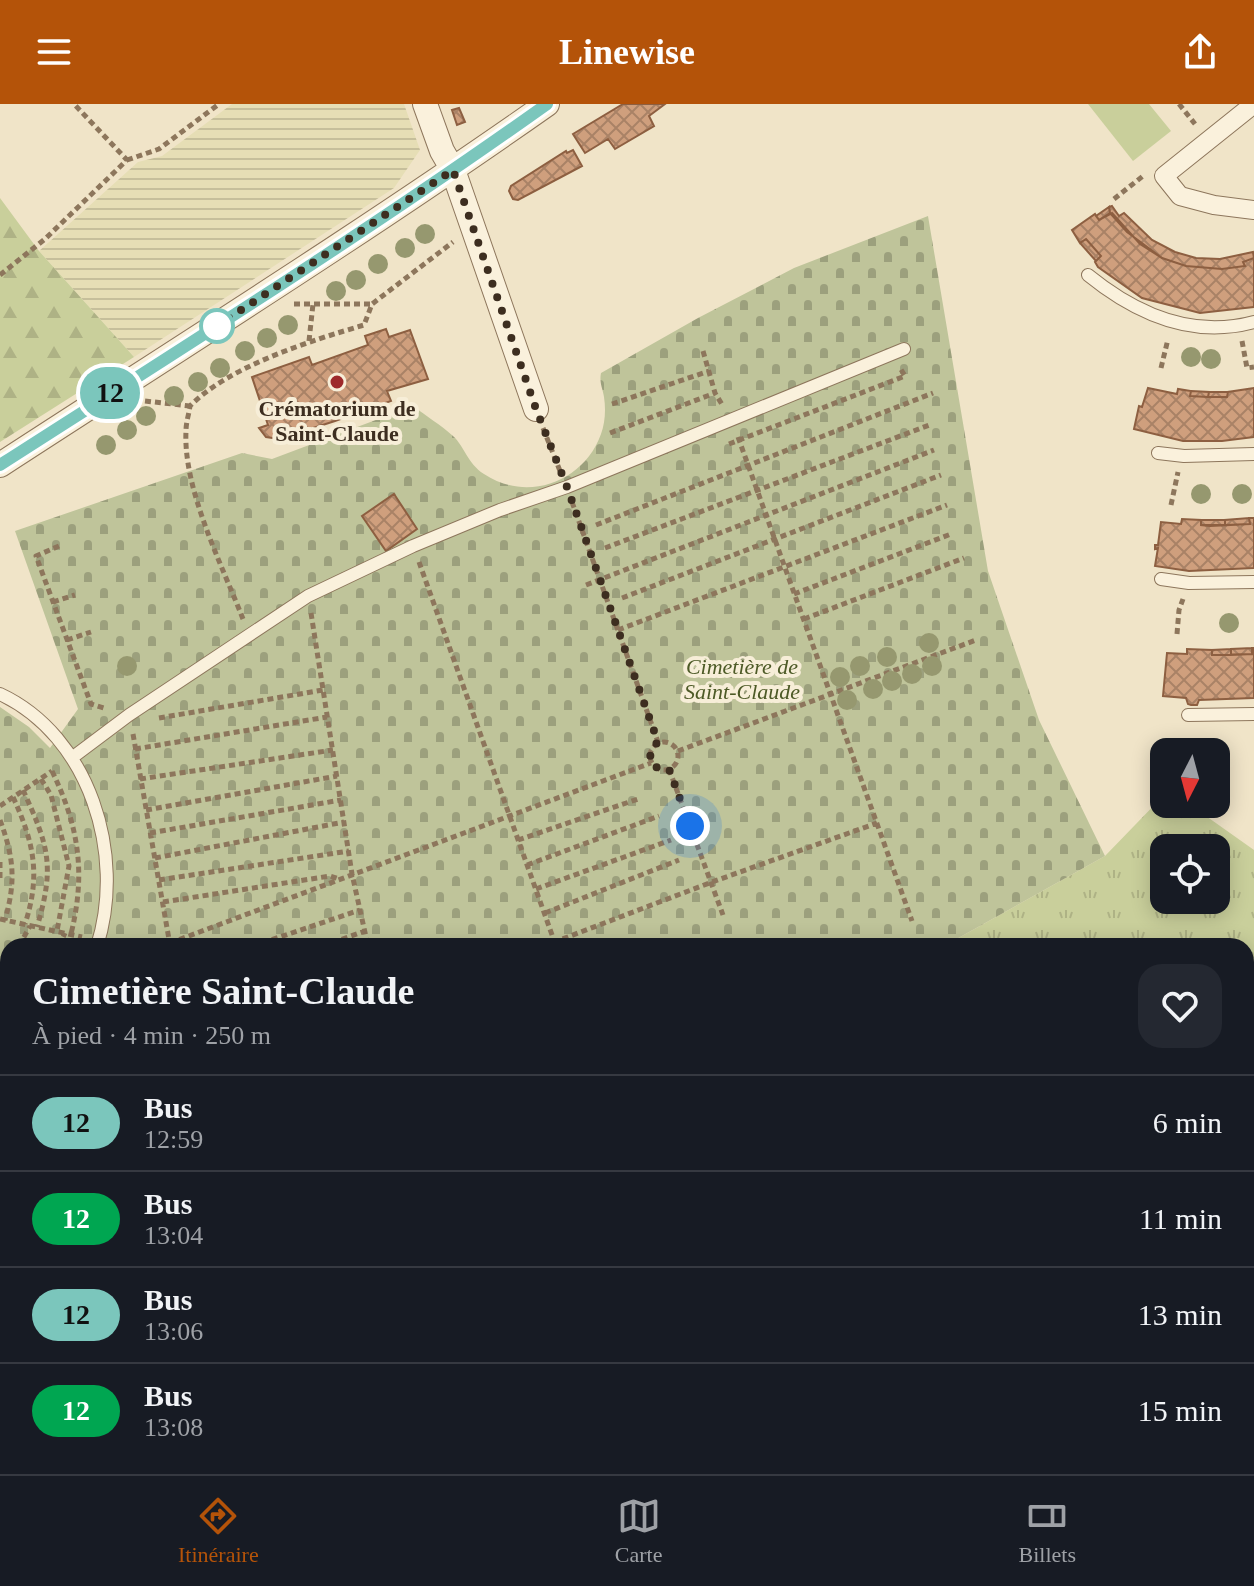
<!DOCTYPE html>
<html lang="fr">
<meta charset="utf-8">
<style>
body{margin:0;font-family:Georgia,serif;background:#242831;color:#f1f3f6;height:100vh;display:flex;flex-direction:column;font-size:30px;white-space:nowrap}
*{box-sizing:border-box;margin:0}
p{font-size:26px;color:#9ea1a6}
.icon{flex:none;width:44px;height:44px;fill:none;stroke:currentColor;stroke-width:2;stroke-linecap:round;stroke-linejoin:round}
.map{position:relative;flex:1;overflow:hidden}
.panel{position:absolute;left:0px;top:834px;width:1254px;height:536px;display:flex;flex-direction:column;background:#171b24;border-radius:24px 24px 0 0;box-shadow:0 4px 20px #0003}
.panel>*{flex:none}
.badge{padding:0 16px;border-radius:26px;font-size:28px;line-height:52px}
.needle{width:52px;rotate:186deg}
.buttons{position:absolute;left:1150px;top:634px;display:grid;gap:16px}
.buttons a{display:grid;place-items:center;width:80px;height:80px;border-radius:16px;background:#171b24;box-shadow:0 4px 20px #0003;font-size:40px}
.you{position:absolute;width:40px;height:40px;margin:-20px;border:6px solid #fff;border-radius:50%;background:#1a73e8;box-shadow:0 0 0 12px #1a73e833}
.map>.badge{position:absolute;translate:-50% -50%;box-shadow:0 0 0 4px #fff}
.round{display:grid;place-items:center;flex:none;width:84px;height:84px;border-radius:24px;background:#242831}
.summary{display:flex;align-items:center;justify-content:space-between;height:136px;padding:0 32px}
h1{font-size:38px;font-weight:600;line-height:60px}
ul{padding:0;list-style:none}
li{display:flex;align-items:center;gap:24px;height:96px;padding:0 32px;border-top:2px solid #363941}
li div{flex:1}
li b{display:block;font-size:30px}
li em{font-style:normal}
li .badge{min-width:88px;font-weight:700;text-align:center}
header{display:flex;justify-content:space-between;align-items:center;height:104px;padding:0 32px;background:#b45309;color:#fff;font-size:36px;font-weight:600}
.dock{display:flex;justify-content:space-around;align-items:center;height:112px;border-top:2px solid #363941;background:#171b24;font-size:22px;color:#9ea1a6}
.dock a{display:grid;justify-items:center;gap:4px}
.dock .active{color:#b45309}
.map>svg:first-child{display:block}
.farmland{fill:url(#farmland-rules)}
.grass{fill:url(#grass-tufts);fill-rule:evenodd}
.forest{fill:url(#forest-firs)}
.cemetery{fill:url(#cemetery-stones)}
.park{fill:#c9cf9b}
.building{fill:url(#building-cross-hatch);stroke:#8d5f41;stroke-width:2}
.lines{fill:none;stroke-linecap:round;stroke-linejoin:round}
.service-casing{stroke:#8d765c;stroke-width:14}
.pedestrian-casing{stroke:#8d765c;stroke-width:20}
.minor-casing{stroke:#8d765c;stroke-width:26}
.path{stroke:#8d765c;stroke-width:5;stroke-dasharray:6 4;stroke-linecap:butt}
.service{stroke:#faf1dc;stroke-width:12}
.pedestrian{stroke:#faf1dc;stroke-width:18}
.minor{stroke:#faf1dc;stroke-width:24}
.tree{fill:#96986f}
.line-casing{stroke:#fff;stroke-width:18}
.line{stroke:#7bc6bc;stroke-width:12}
.walk{stroke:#3d2e20;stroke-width:8;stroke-dasharray:0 14.4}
.stop-dot{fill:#fff;stroke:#7bc6bc;stroke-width:4}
.poi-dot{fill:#9e2a2b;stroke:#f7eed8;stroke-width:3}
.labels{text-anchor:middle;stroke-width:8;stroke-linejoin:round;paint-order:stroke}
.poi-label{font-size:22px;font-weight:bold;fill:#3d2e20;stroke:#f7eed8}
.park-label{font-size:22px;font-style:italic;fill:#4d5a26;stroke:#f7eed8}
</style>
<header><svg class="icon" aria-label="menu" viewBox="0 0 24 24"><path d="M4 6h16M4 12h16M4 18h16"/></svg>Linewise<svg class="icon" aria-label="share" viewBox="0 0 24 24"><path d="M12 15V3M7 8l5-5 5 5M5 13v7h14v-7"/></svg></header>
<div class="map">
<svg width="1254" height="1370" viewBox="0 0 1254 1370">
<defs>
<pattern id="farmland-rules" width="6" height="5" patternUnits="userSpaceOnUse" patternTransform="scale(2)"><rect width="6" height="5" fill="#e6deb5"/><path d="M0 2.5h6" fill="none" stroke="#c6bf9b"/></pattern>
<pattern id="grass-tufts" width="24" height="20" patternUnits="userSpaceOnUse" patternTransform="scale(2)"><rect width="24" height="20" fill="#c9cf9b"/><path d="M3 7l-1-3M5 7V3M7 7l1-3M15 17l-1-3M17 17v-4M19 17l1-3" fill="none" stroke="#aeb285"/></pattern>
<pattern id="forest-firs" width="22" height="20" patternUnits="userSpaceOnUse" patternTransform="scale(2)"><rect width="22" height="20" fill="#c9cf9b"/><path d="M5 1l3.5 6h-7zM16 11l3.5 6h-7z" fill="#aeb285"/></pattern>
<pattern id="cemetery-stones" width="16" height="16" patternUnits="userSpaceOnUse" patternTransform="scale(2)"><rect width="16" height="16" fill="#bfc49a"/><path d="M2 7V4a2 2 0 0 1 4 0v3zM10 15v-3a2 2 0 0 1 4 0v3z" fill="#9ca07d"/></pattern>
<pattern id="building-cross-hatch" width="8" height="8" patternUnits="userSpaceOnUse" patternTransform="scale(2)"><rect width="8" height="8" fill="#cf9f7d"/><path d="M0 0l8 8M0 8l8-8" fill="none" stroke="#a98266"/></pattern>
</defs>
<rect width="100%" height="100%" fill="#f0e4c8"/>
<path class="farmland" d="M 232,0 L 404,0 L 420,46 L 394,84 L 134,253 L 39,147 L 138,58 L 162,52 Z"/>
<path class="grass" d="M 1164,691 L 1164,700 L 1189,700 L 1254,746 L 1254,938 L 1246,944 L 1246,842 L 944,842 L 1105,752 ZM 1164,744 L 1216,744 L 1216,796 L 1164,796 Z
M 0,1336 L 8,1340 L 8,1362 L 53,1362 L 70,1370 L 0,1370 Z
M 164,1362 L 526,1362 L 513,1370 L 153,1370 Z"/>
<path class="forest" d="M 0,94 L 39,147 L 134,253 L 0,338 Z"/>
<path class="cemetery" d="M 928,112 L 988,467 L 1039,616 L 1105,752 L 944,842 L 8,842 L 8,1340 L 0,1337 L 0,603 L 29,623 L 50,644 L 78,605 L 15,427 L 242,349 L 272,355 L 413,302 C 426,312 441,321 453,332 C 465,343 467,359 484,370 C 527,399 584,378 601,330 C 605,319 606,306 604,293 C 603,285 599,279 601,269 L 698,214 L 794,164 Z
M 53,1362 L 164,1362 L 153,1370 L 70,1370 Z"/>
<path class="park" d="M 1088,0 L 1149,0 L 1171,27 L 1133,57 Z"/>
<path class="building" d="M 623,0 L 665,0 L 649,12 L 654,22 L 615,45 L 608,35 L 585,49 L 573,30 Z
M 459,4 L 465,18 L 457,21 L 452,6 Z
M 573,46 L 582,62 L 518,96 L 513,95 L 509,87 L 511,82 L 566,47 L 567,49 Z
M 1112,102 L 1119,112 L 1124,109 L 1152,136 L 1175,148 L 1196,154 L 1220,155 L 1253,148 L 1254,154 L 1243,158 L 1245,162 L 1222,165 L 1186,162 L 1162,154 L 1127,128 L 1110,109 L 1109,103 Z
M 1109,103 L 1110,109 L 1099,116 L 1096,112 Z
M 1112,109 L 1140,140 L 1162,154 L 1186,162 L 1222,165 L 1245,162 L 1243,158 L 1254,154 L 1254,203 L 1200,209 L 1142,194 L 1098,163 L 1095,158 L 1101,152 L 1086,135 L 1080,139 L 1072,126 L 1095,110 L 1099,116 Z
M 1086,135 L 1101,152 L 1096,157 L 1080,139 Z
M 386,225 L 389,233 L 410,226 L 428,275 L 387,287 L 391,297 L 335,317 L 279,335 L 266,333 L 259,324 L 268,321 L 252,273 L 309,253 L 312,261 L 368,241 L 365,232 Z
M 1148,284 L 1177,290 L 1178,285 L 1191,287 L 1190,292 L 1208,293 L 1227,293 L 1228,288 L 1254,284 L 1254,333 L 1222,337 L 1183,337 L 1134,325 L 1139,302 L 1142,303 Z
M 1191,287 L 1209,288 L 1208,293 L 1190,292 Z
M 1209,288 L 1228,288 L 1227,293 L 1208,293 Z
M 394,390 L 417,425 L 386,447 L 362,412 Z
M 1249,414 L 1250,420 L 1225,421 L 1225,416 Z
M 1249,414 L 1254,414 L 1254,464 L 1189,467 L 1155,462 L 1158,444 L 1155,445 L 1155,441 L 1158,441 L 1161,418 L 1181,420 L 1182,415 L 1201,416 L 1201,421 L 1210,422 L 1250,420 Z
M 1201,416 L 1225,416 L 1225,421 L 1201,421 Z
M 1252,544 L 1252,550 L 1231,551 L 1231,545 Z
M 1252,544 L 1254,544 L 1254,594 L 1199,596 L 1197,601 L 1191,601 L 1188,600 L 1186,594 L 1163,592 L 1167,549 L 1187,550 L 1187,545 L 1212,546 L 1212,551 L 1252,550 Z
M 1231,545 L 1231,551 L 1212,551 L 1212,546 Z
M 1254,1069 L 1254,1109 L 1251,1110 L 1253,1115 L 1246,1118 L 1246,1073 Z
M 1254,1290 L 1254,1311 L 1246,1294 Z
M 1246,1294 L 1254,1311 L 1254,1331 L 1248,1333 L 1252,1342 L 1246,1345 Z
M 894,1362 L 950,1362 L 956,1370 L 883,1370 Z
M 1143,1362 L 1192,1362 L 1196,1370 L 1147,1370 Z"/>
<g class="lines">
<defs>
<path id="service" d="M 1088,171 C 1136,210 1192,235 1254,218
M 1158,349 L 1184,352 L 1254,350
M 1161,475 L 1189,479 L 1254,478
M 0,590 C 90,632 126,751 97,842
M 1188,611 L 1254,610
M 73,653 L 129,611 L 308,492 L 413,442 L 500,406 L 567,383 L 904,245
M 0,952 L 8,946"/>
<path id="pedestrian" d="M 1254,0 L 1164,72 L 1180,92 L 1214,101 L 1254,106"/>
<path id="minor" d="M 425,0 L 442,47 L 453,66 L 536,305
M 0,361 C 183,242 368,126 547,0
M 1246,1220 L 1254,1213
M 1065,1370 L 1074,1362"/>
</defs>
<use href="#service" class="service-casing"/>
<use href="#pedestrian" class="pedestrian-casing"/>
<use href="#minor" class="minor-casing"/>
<path class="path" d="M 1179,0 L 1195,20
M 127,56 L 159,45 L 219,0
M 1114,95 L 1143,72
M 0,171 L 45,135 L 127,56 L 74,0
M 294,200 L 372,200
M 309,237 L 313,200
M 1242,237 L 1247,264 L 1254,263
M 703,247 L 715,289 L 723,302
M 1161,264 L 1168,235
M 145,297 L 190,302
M 612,300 L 709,267
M 543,324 L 560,367
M 610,329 L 715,289
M 738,333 L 912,817
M 729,340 L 905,272 L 900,264
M 572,398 L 658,638
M 1171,401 L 1178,368
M 596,421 L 933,289
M 59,442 L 36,452 L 91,600 L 107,605
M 605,444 L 932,320
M 419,458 L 556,842
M 586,481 L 934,346
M 794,490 L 951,430
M 622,494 L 941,371
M 53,498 L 75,491
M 311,509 L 352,770 L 368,842
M 243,515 C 222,461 183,385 186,327 C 186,318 189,310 190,302 C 229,262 310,237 364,221 L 372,200 L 453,138
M 804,515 L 964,454
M 618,526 L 947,401
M 1177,530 L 1179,506 L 1183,495
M 67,536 L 91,528
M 159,614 L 323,586
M 133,630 L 170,841
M650 652a14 14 0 1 1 28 0a14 14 0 1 1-28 0Z
M 135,645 L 327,613
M 678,647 L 976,536
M 669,665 L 723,811
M 52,667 C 79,723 86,769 71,830
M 41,675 L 51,691 L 69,762 L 57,827
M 140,675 L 333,646
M 23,686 C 49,743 55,762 37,823
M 13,693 C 34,739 41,771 25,820
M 0,702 L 52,667
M 146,706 L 337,672
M 0,716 C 14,754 16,777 5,816
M 150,729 L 341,696
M 518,736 L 638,695
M 155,754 L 344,718
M 0,758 L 0,775
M 527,761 L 659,712
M 159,776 L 349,747
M 536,785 L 671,736
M 163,798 L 330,772 L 339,775
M 545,809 L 679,756
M 0,815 L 82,833
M 170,839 L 651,659
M 19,842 L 30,822
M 59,842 L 65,829
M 253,842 L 360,806
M 323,842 L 365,827
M 544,842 L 712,778 L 877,719
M 0,867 L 8,861
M 0,909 L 8,903
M 0,997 L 5,979
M 0,1096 L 8,1068
M 0,1144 L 8,1151
M 0,1308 L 8,1283
M 569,1362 L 571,1370"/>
<use href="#service" class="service"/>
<use href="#pedestrian" class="pedestrian"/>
<use href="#minor" class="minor"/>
</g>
<g class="tree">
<circle cx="425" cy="130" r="10"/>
<circle cx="405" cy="144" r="10"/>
<circle cx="378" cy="160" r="10"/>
<circle cx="356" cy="176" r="10"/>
<circle cx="336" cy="187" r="10"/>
<circle cx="288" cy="221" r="10"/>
<circle cx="267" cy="234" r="10"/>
<circle cx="245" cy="247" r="10"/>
<circle cx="1191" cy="253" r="10"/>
<circle cx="1211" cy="255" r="10"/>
<circle cx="220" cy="264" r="10"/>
<circle cx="198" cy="278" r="10"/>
<circle cx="174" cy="292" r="10"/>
<circle cx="146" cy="312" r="10"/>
<circle cx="127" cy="326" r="10"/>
<circle cx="106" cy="341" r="10"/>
<circle cx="1201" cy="390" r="10"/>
<circle cx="1242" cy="390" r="10"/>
<circle cx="1229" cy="519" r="10"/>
<circle cx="929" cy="539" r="10"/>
<circle cx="887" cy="553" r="10"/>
<circle cx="127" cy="562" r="10"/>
<circle cx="860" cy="562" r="10"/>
<circle cx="932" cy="562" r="10"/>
<circle cx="912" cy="570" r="10"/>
<circle cx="840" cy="573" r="10"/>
<circle cx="892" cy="577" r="10"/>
<circle cx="873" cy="585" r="10"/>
<circle cx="847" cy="596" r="10"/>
</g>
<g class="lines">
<defs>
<path id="line" d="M 0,361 C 184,243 369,127 547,0"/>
</defs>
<use href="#line" class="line-casing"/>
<use href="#line" class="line"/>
<path class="walk" d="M 217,222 L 453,66 L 536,305 L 567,383 L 658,638 L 651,645 L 650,655 L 655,663 L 669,665 L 690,722"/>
</g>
<circle class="stop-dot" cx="217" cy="222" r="16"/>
<circle class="poi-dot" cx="337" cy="278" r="8"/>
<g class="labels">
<g class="poi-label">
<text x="337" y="312">Crématorium de<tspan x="337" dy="25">Saint-Claude</tspan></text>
</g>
<g class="park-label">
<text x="742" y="570">Cimetière de<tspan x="742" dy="25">Saint-Claude</tspan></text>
</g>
</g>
</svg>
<div class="buttons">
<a><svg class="needle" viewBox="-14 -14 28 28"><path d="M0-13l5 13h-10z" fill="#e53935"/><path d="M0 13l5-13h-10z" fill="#9ea1a6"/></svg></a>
<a><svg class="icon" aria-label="locate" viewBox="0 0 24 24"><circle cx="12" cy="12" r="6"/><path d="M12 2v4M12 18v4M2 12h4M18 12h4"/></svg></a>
</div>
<div class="you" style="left:690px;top:722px"></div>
<b class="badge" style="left:110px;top:289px;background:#7bc6bc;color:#111">12</b>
<section class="panel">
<div class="summary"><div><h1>Cimetière Saint-Claude</h1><p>À pied · 4 min · 250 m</p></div><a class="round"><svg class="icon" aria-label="heart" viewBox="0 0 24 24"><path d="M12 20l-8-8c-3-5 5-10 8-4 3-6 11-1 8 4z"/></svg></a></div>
<ul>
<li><span class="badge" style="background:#7bc6bc;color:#111">12</span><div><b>Bus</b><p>12:59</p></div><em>6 min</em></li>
<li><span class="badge" style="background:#00a651;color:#fff">12</span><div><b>Bus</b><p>13:04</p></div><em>11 min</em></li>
<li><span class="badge" style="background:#7bc6bc;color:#111">12</span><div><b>Bus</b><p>13:06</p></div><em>13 min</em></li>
<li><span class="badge" style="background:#00a651;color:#fff">12</span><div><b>Bus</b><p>13:08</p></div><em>15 min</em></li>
</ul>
</section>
</div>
<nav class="dock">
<a class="active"><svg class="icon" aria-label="directions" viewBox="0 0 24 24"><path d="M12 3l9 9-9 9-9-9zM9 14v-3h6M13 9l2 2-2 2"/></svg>Itinéraire</a>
<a><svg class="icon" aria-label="map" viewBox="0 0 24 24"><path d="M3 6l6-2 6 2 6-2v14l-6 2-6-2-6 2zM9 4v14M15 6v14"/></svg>Carte</a>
<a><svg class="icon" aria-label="tickets" viewBox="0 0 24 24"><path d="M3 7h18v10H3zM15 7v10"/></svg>Billets</a>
</nav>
